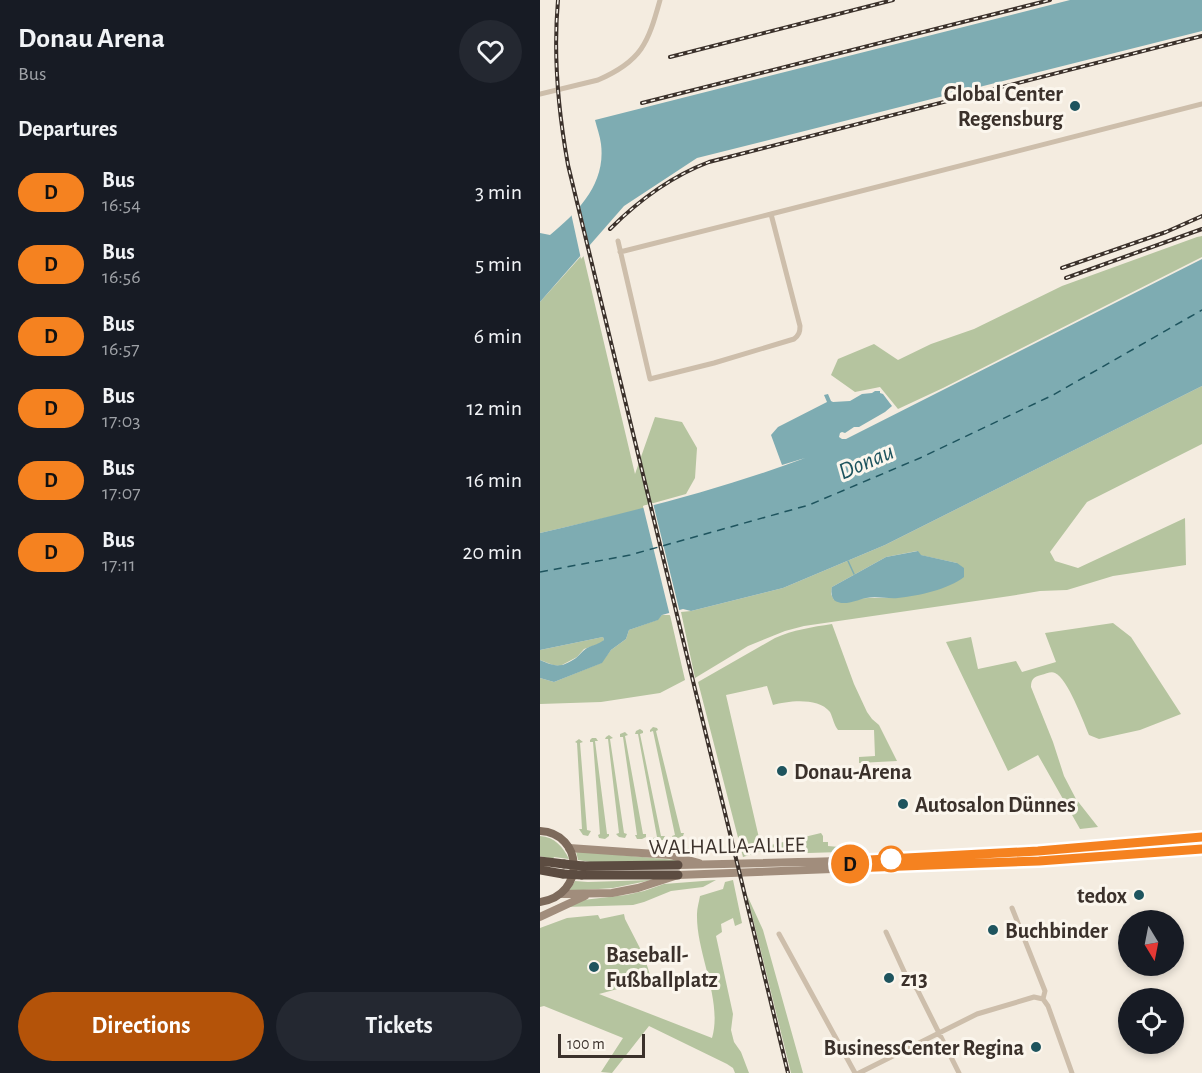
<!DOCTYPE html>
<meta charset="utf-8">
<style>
body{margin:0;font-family:"Alegreya Sans",sans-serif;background:#242831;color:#f1f3f6;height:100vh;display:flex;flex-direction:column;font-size:22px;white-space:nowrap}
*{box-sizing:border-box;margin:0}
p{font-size:20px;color:#9ea1a6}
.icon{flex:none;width:33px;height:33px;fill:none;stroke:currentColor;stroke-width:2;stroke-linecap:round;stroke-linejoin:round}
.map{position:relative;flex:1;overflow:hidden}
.panel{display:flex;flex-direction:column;background:#171b24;width:540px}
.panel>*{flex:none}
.badge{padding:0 12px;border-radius:20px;font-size:21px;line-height:39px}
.needle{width:39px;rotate:170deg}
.tools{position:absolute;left:578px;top:910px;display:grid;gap:12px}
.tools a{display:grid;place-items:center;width:66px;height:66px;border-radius:50%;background:#171b24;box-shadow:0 3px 9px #0003;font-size:30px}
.scale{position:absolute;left:18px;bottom:15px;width:87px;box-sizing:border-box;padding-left:6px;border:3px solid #3b312b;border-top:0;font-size:16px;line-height:21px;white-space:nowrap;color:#3b312b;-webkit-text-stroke:4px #fbf6ed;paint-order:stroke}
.map>.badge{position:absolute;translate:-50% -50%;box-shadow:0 0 0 3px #fff}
h2{padding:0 18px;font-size:22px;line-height:54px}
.round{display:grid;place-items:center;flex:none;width:63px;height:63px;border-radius:32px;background:#242831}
.headline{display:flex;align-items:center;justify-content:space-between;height:102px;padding:0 18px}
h1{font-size:28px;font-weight:700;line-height:45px}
.button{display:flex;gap:12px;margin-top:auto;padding:12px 18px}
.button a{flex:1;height:69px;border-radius:36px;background:#b45309;color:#fff;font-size:24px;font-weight:700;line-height:69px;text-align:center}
.button a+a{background:#242831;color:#f1f3f6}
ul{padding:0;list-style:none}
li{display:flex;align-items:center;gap:18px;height:72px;padding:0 18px}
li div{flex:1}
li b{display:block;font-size:22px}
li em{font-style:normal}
li .badge{min-width:66px;font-weight:700;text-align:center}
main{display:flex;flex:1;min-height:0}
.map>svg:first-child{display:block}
.green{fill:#b5c49f;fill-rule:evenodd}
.water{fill:#7eacb2}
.pier{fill:#f4ece0}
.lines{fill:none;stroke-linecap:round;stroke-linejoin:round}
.stream{stroke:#7eacb2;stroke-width:1.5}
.ferry{stroke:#1e545e;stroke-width:1.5;stroke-dasharray:8 6;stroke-linecap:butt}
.street{stroke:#cdbeab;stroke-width:5}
.secondary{stroke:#a18d7c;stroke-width:8}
.primary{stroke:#7d6a5b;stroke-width:8}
.highway{stroke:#5c4c41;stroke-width:9}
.rail-casing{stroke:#3b312b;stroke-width:4}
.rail{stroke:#fbf6ed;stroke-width:1.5;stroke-dasharray:4.5;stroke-linecap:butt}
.highway-bridge{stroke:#5c4c41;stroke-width:9}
.line-casing{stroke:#fff;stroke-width:14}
.line{stroke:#f58220;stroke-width:9}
.poi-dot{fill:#1e545e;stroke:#fbf6ed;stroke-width:2}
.stop-dot{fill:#fff;stroke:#f58220;stroke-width:3}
.labels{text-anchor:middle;stroke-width:6;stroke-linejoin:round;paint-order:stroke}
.poi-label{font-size:22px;font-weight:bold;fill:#3b312b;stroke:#fbf6ed;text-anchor:start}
.street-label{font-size:22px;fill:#3b312b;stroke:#fbf6ed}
.water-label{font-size:24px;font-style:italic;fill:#1e545e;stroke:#fbf6ed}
</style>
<main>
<section class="panel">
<div class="headline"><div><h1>Donau Arena</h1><p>Bus</p></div><a class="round"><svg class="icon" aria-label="heart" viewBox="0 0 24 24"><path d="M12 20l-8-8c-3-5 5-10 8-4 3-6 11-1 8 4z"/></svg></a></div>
<h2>Departures</h2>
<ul>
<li><span class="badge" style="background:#f58220;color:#111">D</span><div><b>Bus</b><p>16:54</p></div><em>3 min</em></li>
<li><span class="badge" style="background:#f58220;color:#111">D</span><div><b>Bus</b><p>16:56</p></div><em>5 min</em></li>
<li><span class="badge" style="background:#f58220;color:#111">D</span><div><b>Bus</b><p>16:57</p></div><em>6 min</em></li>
<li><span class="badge" style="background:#f58220;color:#111">D</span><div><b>Bus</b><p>17:03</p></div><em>12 min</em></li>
<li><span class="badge" style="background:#f58220;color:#111">D</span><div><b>Bus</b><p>17:07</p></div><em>16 min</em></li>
<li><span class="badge" style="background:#f58220;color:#111">D</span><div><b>Bus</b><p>17:11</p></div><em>20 min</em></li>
</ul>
<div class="button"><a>Directions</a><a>Tickets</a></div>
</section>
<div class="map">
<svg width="662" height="1073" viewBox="0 0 662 1073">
<rect width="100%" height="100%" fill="#f4ece0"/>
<path class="green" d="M 662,236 L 662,257 L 403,388 L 358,409 L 340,387 L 315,392 L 291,375 L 298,359 L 334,344 L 358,360 L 391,344 L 434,329 L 522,286 L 657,237 Z
M 43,254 L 95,474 L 115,417 L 142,422 L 157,448 L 155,478 L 146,494 L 103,506 L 104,509 L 0,533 L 0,302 Z
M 662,386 L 662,444 L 547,502 L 510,552 L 515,561 L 538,568 L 645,518 L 646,565 L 573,576 L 527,590 L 500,591 L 470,596 L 264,626 L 245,631 L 208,646 L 155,678 L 141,612 L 151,611 L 243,588 L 345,545 ZM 377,551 L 380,555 L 417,563 L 357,598 L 328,598 L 294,600 L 291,594 L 292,587 L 346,557 Z
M 122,615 L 130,615 L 145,680 L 120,693 L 61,702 L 0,704 L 0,678 L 14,682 L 61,663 L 71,650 L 86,639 L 89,630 L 117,620 Z
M 573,623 L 591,637 L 641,714 L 600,730 L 559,739 L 549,735 C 543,721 528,679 515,673 C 511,671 506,674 501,675 C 494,677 491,679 491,687 L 513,742 L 524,776 L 536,799 L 558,827 L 540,829 L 498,755 L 468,771 L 406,642 L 431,637 L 438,669 L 476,661 L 482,672 L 516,662 L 505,633 Z
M 292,624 L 314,684 L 327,712 L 332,719 L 339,725 L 357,761 L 319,763 L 319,757 L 335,756 L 334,730 L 298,730 C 294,725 293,718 290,712 C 278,697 248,701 233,705 L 227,686 L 186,695 L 222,851 L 203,857 L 158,682 L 235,638 C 253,630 272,627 292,624 Z
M 63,637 L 64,640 L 62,643 L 44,649 L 37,657 L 20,666 L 13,665 L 0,660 L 0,650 Z
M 113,727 L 117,728 L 118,730 L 116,731 L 141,833 L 144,833 L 143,836 L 138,838 L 133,838 L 132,836 L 135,835 L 113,731 L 110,732 L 110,730 Z
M 100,729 L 103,731 L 103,733 L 100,734 L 121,836 L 125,836 L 123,840 L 114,840 L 113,838 L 117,837 L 98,734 L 95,734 L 96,731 Z
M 85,732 L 88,735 L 85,736 L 103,834 L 106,834 L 106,837 L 102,839 L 97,839 L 95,835 L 97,835 L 83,737 L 80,737 L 80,734 Z
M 69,735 L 73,738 L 70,739 L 84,833 L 87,834 L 85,838 L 79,837 L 76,834 L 79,833 L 68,739 L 65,739 L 66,737 Z
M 52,738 L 56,738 L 58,741 L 55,741 L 67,834 L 69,834 L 69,836 L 65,839 L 59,838 L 58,835 L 60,834 L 53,742 L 50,742 L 50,740 Z
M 39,739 L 43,742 L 40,743 L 47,830 L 51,831 L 48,836 L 43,835 L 39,829 L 42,829 L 37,743 L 35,742 Z
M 281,833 L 283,836 L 283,842 L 288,842 L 288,846 L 299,847 L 301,852 L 235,854 L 228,847 L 227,844 L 230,841 L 231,845 Z
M 0,836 C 15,837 23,847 29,859 L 14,857 L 13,859 L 0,856 Z
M 662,842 L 662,847 L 542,857 L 323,866 L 322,864 L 525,854 Z
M 36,851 L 136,860 L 141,862 L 50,862 L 38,860 Z
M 112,880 L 73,888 L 29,891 L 35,881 L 48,882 Z
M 176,880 L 163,887 L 131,891 L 104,902 L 93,905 L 25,907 L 43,900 L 86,895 L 104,891 L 124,884 Z
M 193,880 L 202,923 L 195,926 L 193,918 L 181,924 L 182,932 L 176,936 L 193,1014 L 191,1030 L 194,1042 L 201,1052 L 209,1073 L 195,1073 L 193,1068 L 187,1064 L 109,1026 L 72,1073 L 61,1072 L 83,1038 L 4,1006 L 0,1007 L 0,928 L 27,918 L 58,915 L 60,919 L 84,914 L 85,919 L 104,956 L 111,978 L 96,984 L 59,994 L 172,1038 C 183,1000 156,953 157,914 C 157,908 159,902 160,896 L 183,889 L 185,882 Z
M 207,895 L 223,930 L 263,1073 L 251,1073 Z"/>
<path class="water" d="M 530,0 L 662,0 L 662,31 L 157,158 L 84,206 L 0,302 L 0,233 L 10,235 C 38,212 66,184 61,144 C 60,136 57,128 55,120 Z
M 662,259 L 662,386 L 345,545 L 243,588 L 151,611 L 143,609 L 122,615 L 118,620 L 89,630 L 86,639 L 71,650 L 62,663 L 14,682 L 0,678 L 0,660 C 16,667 21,668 36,658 C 40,655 42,651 47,648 C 53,645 59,644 64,640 L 63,637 L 0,650 L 0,533 C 90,512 179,490 265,458 L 242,465 L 231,435 L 238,427 L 287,402 L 284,395 L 288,394 L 291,401 L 293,402 L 310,401 L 322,394 L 332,393 L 335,391 L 340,391 L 340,393 L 343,394 L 352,406 L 345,412 L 319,427 L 314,427 L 305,433 L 302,432 L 300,433 L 299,437 L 302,439 L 306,439 Z
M 378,551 L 381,555 L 417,563 L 424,568 L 424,577 C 409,589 378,596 358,598 C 348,599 337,596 326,598 C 317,600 303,607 294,600 C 291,596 291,591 292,587 L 346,557 Z"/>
<path class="pier" d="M 39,203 L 50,249 L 41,259 L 31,213 Z
M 113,503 L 140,613 L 130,616 L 103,506 Z"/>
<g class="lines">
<path class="stream" d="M 308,561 L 314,574"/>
<path class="ferry" d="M 0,572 L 90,555 L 269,505 L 380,458 L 513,395 L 662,310"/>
<path class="street" d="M 0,94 L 58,80 C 102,61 108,43 120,0
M 78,241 L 110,379 L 174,363 L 254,339 C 259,335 260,332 260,326 L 231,214 L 662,104
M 80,252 L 231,214
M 472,908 L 505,991 L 503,999 L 508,1006 L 532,1073
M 346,932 L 368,980 L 377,989 L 419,1073
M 239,934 L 315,1073
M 319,1073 L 437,1014 L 494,997 L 503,999"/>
<path class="secondary" d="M 29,848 L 130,855 L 159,863
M 138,865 C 275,862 412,859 548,848 C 586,845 624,841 662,837
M 21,894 L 72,893 L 98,888 L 138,875 L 499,861 L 662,849
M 0,917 L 45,896"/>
<path class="primary" d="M 0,831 C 43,833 47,895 0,902"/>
<path class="highway" d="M 0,861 L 24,864
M 43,866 L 138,865
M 0,870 L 23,874
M 42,875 L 138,875"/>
<defs>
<path id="rail" d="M 18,0 C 13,56 18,110 28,165 L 248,1073
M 130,57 L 353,0
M 102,103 L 510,0
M 70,229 C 98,201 132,176 169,162 L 662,36
M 522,268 L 626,232 L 662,216
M 526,278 L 662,229"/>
</defs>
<use href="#rail" class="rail-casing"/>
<use href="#rail" class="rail"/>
<path class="highway-bridge" d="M 24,864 L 43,866
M 23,874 L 42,875"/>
</g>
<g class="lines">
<defs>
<path id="line" d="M 662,837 L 498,851 L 310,861 L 310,868 L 499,861 L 662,849"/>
</defs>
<use href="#line" class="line-casing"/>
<use href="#line" class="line"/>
</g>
<g class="poi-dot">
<circle cx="535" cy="106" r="6"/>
<circle cx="242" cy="771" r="6"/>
<circle cx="363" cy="804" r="6"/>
<circle cx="599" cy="895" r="6"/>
<circle cx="453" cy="930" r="6"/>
<circle cx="54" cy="967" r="6"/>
<circle cx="349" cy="978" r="6"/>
<circle cx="496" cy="1047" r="6"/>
</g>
<circle class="stop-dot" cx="351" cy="859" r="12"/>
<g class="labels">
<g class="poi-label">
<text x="523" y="101" text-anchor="end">Global Center<tspan x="523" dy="25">Regensburg</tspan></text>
<text x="254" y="779">Donau-Arena</text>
<text x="375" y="812">Autosalon Dünnes</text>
<text x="587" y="903" text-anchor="end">tedox</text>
<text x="465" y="938">Buchbinder</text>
<text x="66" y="962">Baseball-<tspan x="66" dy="25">Fußballplatz</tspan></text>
<text x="361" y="986">z13</text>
<text x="484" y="1055" text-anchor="end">BusinessCenter Regina</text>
</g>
<g class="street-label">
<text transform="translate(187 845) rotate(-1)" y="8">WALHALLA-ALLEE</text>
</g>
<g class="water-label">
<text transform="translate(326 461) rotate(-23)" y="8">Donau</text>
</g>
</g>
</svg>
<div class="tools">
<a><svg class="needle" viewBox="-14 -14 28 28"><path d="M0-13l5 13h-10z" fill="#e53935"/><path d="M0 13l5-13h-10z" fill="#9ea1a6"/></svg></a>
<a><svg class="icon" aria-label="locate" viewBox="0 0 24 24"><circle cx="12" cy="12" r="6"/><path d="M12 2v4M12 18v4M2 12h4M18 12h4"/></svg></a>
</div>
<div class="scale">100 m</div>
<b class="badge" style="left:310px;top:864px;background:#f58220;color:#111">D</b>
</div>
</main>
